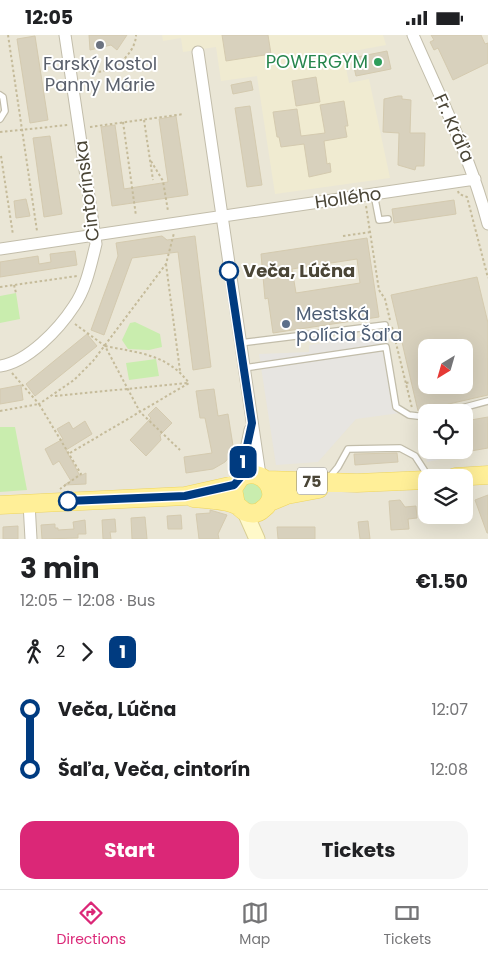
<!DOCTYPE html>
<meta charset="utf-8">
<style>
body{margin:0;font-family:Poppins,sans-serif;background:#f6f6f6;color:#202124;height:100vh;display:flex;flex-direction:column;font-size:19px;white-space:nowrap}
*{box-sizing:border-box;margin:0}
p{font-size:16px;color:#757577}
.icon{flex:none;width:28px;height:28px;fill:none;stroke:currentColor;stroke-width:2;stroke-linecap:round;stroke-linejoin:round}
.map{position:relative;height:504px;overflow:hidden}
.sheet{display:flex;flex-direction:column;background:#fff;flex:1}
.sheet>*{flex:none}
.badge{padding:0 10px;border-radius:8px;font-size:18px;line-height:32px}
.needle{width:32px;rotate:217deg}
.buttons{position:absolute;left:418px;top:304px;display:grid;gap:10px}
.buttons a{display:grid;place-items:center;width:55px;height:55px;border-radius:10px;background:#fff;box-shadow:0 5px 20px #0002;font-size:25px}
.map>.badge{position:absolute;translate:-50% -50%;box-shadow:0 0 0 2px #fff}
.legs{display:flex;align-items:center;gap:8px;height:55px;padding:0 20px;font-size:16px}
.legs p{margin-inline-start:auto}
.head{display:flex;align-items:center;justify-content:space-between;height:85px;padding:0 20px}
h1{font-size:28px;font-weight:700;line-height:38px}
.cta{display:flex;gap:10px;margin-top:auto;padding:10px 20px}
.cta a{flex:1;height:58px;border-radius:15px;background:#db2777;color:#fff;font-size:20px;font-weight:700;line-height:58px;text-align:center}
.cta a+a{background:#f6f6f6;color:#202124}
ul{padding:0 20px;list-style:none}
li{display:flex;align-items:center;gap:18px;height:60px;font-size:19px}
li i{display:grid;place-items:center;width:8px;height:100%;margin:0 6px;background:currentColor}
li i::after{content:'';width:12px;height:12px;margin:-6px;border:4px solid;border-radius:50%;background:#fff}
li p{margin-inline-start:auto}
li:first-child i{background:linear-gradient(#0000 50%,currentColor 0)}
li:last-child i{background:linear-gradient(currentColor 50%,#0000 0)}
.status{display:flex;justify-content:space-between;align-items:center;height:35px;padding:0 25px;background:#fff;direction:ltr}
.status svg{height:14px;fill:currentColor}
.tab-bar{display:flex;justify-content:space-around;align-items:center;height:70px;border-top:1px solid #e0e0e0;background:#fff;font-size:14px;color:#757577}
.tab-bar a{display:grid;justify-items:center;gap:2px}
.tab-bar .active{color:#db2777}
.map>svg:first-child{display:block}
.residential{fill:#eae6d6;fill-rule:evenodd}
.education{fill:#f0ebd1}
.green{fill:#c9edae}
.parking{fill:#e7e5e1}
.building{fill:#d8d1bd;stroke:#d4caaf;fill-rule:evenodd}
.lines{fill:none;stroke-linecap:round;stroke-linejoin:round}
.lane-casing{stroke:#c2bdaa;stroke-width:8}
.street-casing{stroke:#c2bdaa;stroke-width:13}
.secondary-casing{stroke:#d9cf95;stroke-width:17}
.primary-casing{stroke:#eed55e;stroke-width:19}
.path{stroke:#c5bb9a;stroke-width:2;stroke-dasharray:2.5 2.5;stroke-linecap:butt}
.lane{stroke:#fff;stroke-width:5.5}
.street{stroke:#fff;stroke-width:11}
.secondary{stroke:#fff9c9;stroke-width:15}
.primary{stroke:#ffef98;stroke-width:18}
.line-1-casing{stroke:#fff;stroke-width:11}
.line-1{stroke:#003b80;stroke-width:8}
.worship-dot{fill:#6b7280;stroke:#fff;stroke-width:2}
.leisure-dot{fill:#2e9e5b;stroke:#fff;stroke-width:2}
.stop-1-dot{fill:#fff;stroke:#003b80;stroke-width:2.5}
.service-dot{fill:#5c6f8a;stroke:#fff;stroke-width:2}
.labels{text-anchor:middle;stroke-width:4;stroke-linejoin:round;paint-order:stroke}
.shield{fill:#fff;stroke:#807d72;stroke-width:1}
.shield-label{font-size:16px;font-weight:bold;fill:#4a4536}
.leisure-label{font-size:18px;fill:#27864d;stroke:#fff;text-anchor:end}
.worship-label{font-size:18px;fill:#5b616d;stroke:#fff}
.street-label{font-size:18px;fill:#4a4536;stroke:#fff}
.stop-label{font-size:18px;font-weight:bold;fill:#4a4536;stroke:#fff;text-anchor:start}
.service-label{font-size:18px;fill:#4e5e75;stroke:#fff;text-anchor:start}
</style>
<div class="status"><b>12:05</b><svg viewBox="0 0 49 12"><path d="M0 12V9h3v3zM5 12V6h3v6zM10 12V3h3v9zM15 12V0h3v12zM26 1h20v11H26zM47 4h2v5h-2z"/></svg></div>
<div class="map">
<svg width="488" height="504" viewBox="0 0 488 504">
<rect width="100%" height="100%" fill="#f5f3e9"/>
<path class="residential" d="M 0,0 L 488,0 L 488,504 L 0,504 ZM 426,312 L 464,312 L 464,350 L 426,350 ZM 426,378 L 464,378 L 464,415 L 426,415 ZM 426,442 L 464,442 L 464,480 L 426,480 Z"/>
<path class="education" d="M 162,0 L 383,0 L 386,10 L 343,18 L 349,48 L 369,44 L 390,143 L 275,159 L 257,41 L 221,46 L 216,12 L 183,17 L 181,3 L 163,6 Z"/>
<path class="green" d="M 16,258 L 20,284 L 0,288 L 0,261 Z
M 135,287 L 160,299 L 162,312 L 149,315 L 128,314 L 122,305 L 130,288 Z
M 156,324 L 159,341 L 129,345 L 126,328 Z
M 0,392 L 15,392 L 27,455 L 0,457 Z
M 252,444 L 267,459 L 253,472 L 241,464 L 240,455 Z"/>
<path class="parking" d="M 387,299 L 400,378 L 356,384 L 318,427 L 276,430 L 259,319 L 309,317 L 309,310 Z
M 426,385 L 426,415 L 464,415 L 464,408 L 466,419 L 427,427 L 419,387 Z"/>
<path class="building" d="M 89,0 L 127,0 L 117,15 L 111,10 L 90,15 Z
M 222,0 L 268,0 L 271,19 L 226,26 Z
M 431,0 L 481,0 L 485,9 L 488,8 L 488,28 L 453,45 L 438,13 L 434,15 L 430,7 L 434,5 Z
M 35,1 L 48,85 L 30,88 L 17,4 Z
M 387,16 L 391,34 L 356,41 L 352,23 Z
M 316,42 L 320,67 L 296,71 L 292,46 Z
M 251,46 L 253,55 L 233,59 L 231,50 Z
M 398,61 L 402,61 L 402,64 L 411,65 L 410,98 L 425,98 L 424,131 L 416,131 L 415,135 L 398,130 L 399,98 L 383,97 L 384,64 Z
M 344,66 L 348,91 L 345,91 L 347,102 L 324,106 L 327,129 L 330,128 L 331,137 L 309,142 L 304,109 L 281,112 L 279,102 L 277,102 L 273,77 L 297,74 L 301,101 L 325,98 L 320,70 Z
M 250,71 L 262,150 L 247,152 L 235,73 Z
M 176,81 L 188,160 L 112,171 L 101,92 L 115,90 L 124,154 L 168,147 L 159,84 Z
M 50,101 L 62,179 L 44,182 L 33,103 Z
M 26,164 L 30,181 L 16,183 L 14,166 Z
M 454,165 L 456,179 L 394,188 L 392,174 Z
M 162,201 L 167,205 L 195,201 L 211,332 L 193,335 L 178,217 L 132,223 L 104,300 L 91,295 L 118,221 L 116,208 Z
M 367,203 L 379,282 L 273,298 L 268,263 L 265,264 L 261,219 ZM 357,224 L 360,248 L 296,258 L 292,234 Z
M 75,216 L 77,230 L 0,242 L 0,227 L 38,221 L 39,229 L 51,227 L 50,219 Z
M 477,242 L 488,288 L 488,360 L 418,376 L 391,260 ZM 426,312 L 464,312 L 464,350 L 426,350 Z
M 87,299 L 97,311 L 35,361 L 26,349 Z
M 21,350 L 23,365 L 0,369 L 0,354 Z
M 214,354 L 218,381 L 228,379 L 234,417 L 225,427 L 213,434 L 186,438 L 184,422 L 212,418 L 205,383 L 200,383 L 196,356 Z
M 156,372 L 172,388 L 160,400 L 161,405 L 146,421 L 130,405 L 151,383 L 148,380 Z
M 488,382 L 488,413 L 471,416 L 465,386 Z
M 85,386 L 92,399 L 66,415 L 80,441 L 86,438 L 86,449 L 64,450 L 71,446 L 59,426 L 53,430 L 45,414 L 63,404 L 57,394 L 69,387 L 73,394 Z
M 397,418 L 398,427 L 355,430 L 354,419 Z
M 488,460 L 488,498 L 487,498 L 475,465 Z
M 400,465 L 405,472 L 416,471 L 417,483 L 408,484 L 409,494 L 391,495 L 389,466 Z
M 210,475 L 227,480 L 218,499 L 219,504 L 199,504 L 196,479 L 210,478 Z
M 181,480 L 182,494 L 168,494 L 167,481 Z
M 145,482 L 147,504 L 132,504 L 131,483 Z
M 115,484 L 116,497 L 110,497 L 111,504 L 103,504 L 102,485 Z
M 85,485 L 86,499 L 78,499 L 78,503 L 42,504 L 41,490 L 55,489 L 55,493 L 58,493 L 58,495 L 74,494 L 73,487 Z
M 368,486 L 370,504 L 360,504 L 358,487 Z
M 18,491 L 18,504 L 3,504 L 3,492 Z
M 277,492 L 315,492 L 315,504 L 278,504 Z"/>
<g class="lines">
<defs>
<path id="lane" d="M 0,60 L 3,62 L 5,76 L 0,84
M 374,159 L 379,185 L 388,184
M 240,308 L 385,290
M 244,333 L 386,312 L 396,372 L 409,380 L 426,382
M 443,378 L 488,366
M 328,444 L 338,432 L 348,414 L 400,413 L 415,421 L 428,441"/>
<path id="street" d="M 413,0 C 440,62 471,123 488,189
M 198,17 L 260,440
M 0,214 L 475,144
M 0,331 C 28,327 59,294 74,271 C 86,254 91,229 96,209 L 65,0
M 240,443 L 250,395
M 29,468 L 31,504"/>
<path id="secondary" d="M 245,477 L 257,504"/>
<path id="primary" d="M 455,442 L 488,440
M 267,445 L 357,448 L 426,445
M 193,463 C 204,464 227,465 236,470 C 241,472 242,477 249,478 C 254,479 259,478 263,474 C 284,459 261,429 240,443 L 233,454 L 236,470
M 270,467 L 287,460 L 319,454
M 0,470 L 185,461 L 234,450"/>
</defs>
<use href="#lane" class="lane-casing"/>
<use href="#street" class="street-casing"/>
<use href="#secondary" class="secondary-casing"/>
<use href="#primary" class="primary-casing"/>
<path class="path" d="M 8,0 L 37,196
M 81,29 C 99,51 136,22 136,0
M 144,85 L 153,145
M 123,87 L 136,181
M 90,92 L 184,79
M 0,97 L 68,90
M 1,121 L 13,200
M 151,126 L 163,146 L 168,176
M 458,156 L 459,159 L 467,162 L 488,243
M 366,171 L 379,255 L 385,264 L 390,285
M 343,201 L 371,197
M 166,229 L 180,336
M 14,250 L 16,258
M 0,252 L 77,241
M 75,289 L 105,311 L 140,377 L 180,415
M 392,292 L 412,373
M 105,311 C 139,318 167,319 189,348
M 12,338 L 39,369 L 74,345 L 93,326 L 166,229 L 174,198
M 406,348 L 411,347
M 55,361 L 187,348
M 427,375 L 437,373
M 0,376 L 39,369 L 81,439 L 60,454
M 70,418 L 189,348"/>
<use href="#lane" class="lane"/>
<use href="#street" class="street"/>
<use href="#secondary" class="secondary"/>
<use href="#primary" class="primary"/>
</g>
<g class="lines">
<defs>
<path id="line-1" d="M 68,466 L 185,461 L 234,450 L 240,443 L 252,388 L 229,236"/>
</defs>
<use href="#line-1" class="line-1-casing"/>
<use href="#line-1" class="line-1"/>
</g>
<circle class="worship-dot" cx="100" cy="10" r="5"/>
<circle class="leisure-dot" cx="378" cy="27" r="5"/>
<g class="stop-1-dot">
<circle cx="229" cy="236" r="9"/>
<circle cx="68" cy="466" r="9"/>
</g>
<circle class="service-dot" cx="286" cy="289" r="5"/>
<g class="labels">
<rect class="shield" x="297" y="432.5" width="30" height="27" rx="4"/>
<g class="shield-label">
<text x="312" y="452">75</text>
</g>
<g class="leisure-label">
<text x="368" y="33">POWERGYM</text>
</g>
<g class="worship-label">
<text x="100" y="35">Farský kostol<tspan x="100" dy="21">Panny Márie</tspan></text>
</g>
<g class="street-label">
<text transform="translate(454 93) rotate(66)" y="6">Fr. Kráľa</text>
<text transform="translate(87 156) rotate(-97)" y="6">Cintorínska</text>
<text transform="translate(348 163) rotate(-8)" y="6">Hollého</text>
</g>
<g class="stop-label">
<text x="243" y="242">Veča, Lúčna</text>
</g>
<g class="service-label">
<text x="296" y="285">Mestská<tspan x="296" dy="21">polícia Šaľa</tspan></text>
</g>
</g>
</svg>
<div class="buttons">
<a><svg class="needle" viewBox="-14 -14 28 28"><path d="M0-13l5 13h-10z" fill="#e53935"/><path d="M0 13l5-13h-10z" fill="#757577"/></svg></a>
<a><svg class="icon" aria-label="locate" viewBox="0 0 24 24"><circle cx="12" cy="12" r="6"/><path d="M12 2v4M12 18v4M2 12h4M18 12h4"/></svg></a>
<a><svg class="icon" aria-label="layers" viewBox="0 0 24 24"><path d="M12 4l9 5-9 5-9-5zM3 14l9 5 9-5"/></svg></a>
</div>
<b class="badge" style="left:243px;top:427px;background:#003b80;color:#fff">1</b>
</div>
<section class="sheet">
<div class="head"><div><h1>3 min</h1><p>12:05 – 12:08 · Bus</p></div><b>€1.50</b></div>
<div class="legs"><svg class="icon" aria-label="walk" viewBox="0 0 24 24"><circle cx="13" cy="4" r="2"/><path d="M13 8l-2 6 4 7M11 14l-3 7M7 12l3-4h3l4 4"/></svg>2<svg class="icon" aria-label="forward" viewBox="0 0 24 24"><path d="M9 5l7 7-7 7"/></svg><b class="badge" style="background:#003b80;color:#fff">1</b></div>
<ul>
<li><i style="color:#003b80"></i><b>Veča, Lúčna</b><p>12:07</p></li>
<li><i style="color:#003b80"></i><b>Šaľa, Veča, cintorín</b><p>12:08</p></li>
</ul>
<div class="cta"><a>Start</a><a>Tickets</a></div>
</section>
<nav class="tab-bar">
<a class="active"><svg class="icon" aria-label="directions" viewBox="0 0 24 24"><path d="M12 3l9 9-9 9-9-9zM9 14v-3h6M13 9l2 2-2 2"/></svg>Directions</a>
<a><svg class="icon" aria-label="map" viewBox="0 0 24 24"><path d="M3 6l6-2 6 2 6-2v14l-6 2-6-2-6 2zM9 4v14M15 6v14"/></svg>Map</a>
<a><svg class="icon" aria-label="tickets" viewBox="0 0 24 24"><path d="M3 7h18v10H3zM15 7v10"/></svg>Tickets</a>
</nav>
